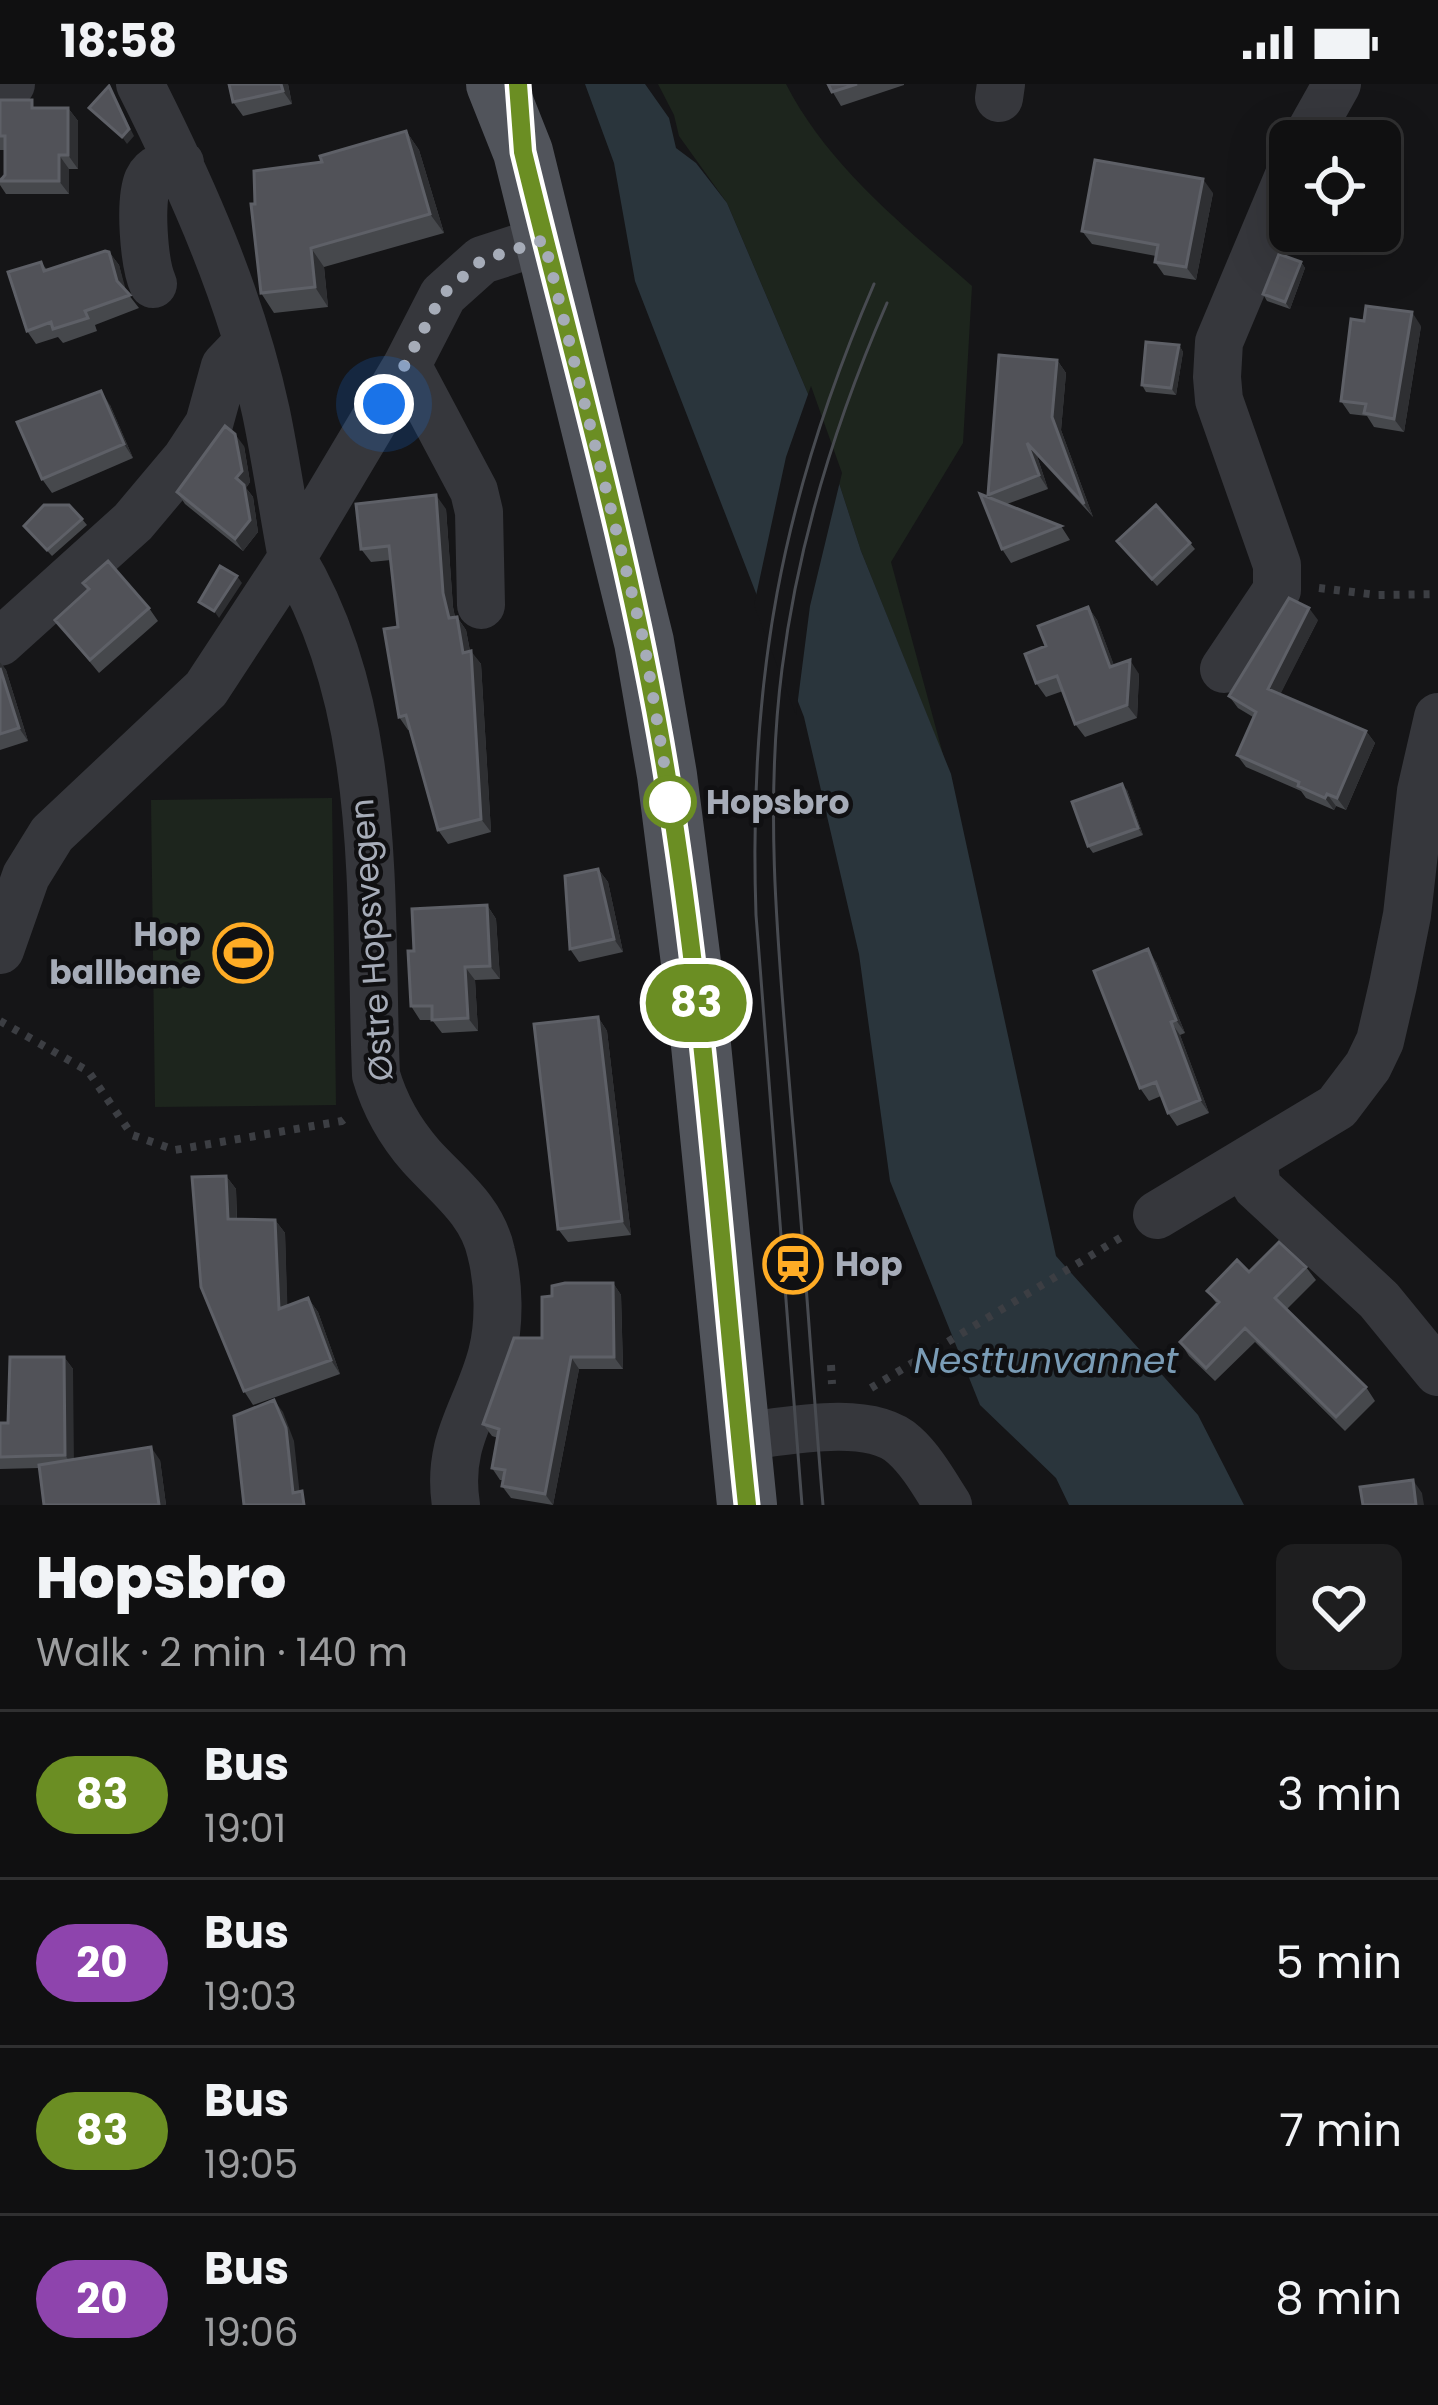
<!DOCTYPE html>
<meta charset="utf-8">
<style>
body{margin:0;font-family:Poppins,sans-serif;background:#1e1e1f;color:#f1f3f6;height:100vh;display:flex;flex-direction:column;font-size:45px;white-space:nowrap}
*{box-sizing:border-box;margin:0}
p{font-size:39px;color:#9c9d9f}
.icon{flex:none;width:66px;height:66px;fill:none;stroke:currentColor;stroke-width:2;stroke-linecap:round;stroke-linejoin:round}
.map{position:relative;height:1421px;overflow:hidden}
.drawer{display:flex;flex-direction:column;background:#101011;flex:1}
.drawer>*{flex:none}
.badge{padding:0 24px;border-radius:39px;font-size:42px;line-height:78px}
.fabs{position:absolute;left:1269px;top:36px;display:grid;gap:24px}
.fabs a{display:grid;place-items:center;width:132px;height:132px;border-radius:18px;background:#101011;box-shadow:0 12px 48px #0002,0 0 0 3px #303031;font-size:60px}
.you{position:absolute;width:60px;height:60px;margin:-30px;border:9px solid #fff;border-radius:50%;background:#1a73e8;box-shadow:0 0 0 18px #1a73e833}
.map>.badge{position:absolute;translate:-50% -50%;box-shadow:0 0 0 6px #fff}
.round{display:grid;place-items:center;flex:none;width:126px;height:126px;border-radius:18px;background:#1e1e1f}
.head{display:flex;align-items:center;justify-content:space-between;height:204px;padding:0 36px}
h1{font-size:57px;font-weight:800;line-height:90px}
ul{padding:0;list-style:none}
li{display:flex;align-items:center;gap:36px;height:168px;padding:0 36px;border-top:3px solid #303031}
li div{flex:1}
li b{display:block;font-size:45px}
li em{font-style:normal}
li .badge{min-width:132px;font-weight:700;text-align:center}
.status{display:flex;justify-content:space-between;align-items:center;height:84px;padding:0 60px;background:#101011;direction:ltr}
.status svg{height:33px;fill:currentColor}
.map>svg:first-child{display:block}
.green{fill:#1d251d}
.water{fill:#2a353c}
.pier{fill:#151517}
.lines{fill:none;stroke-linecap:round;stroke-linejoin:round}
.path{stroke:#3c3e43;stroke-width:8;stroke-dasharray:6 9;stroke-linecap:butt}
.minor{stroke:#36373c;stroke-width:48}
.major{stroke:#51545b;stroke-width:60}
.tram{stroke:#484b51;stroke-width:3}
.wall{fill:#46484c}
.shaded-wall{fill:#2e2f32}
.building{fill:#515258;stroke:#5e6067;stroke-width:3}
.line-casing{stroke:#fff;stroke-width:27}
.line{stroke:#6b8e23;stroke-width:18}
.walk{stroke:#a6acb8;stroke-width:12;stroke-dasharray:0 21.6}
.stop-dot{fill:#fff;stroke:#6b8e23;stroke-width:6}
.labels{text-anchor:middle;stroke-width:9;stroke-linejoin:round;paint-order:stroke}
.stop-label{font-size:33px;font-weight:bold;fill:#a6acb8;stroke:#101012;text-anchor:start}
.poi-label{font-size:33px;font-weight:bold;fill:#a6acb8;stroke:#101012;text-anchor:end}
.street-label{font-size:33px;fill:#a6acb8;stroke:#101012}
.water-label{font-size:36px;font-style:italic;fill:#7a9cb6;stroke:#101012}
</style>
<div class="status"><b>18:58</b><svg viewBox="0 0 49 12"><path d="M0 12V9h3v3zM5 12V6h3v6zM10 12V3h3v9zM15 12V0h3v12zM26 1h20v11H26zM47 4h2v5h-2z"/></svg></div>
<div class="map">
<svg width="1438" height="1421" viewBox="0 0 1438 1421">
<rect width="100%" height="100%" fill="#151517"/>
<path class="green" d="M 658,0 L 786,0 C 827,81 905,143 972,202 L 963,359 L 891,478 L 944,674 L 861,467 L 817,331 L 727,119 L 679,52 L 674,31 Z
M 332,714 L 336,1021 L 155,1023 L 151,716 Z"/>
<path class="water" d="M 585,0 L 645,0 L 669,34 L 676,64 L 696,79 L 727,119 L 817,331 L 861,467 L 951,690 L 1056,1172 L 1198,1331 L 1244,1421 L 1069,1421 L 1056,1394 L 980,1321 L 890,1097 L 859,870 L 804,633 L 635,197 L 614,79 Z"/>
<path class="pier" d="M 811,302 L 842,389 L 810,522 L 796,631 L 754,521 L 786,373 Z"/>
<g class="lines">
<path class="path" d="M 1319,504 L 1377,511 L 1438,510
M 0,937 L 88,987 L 132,1051 L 175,1066 L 342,1037 L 347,1033
M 831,1281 L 832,1300
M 871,1304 L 1125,1151"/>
<path class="minor" d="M 10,0 L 11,0
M 140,0 C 193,105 241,213 266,328 C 276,376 283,426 292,474
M 999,14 L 1001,0
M 1305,57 L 1337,0
M 153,200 C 144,180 139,117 148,96 C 154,83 167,81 180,79
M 407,281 L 474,407 L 479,428 L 481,521
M 292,474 L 407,281 L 443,211 L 482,176 L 544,156
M 0,558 L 133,438 L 186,375 L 209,340 L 225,282 L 247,259
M 1224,585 L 1277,506 L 1277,481 L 1219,316 L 1217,293 L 1219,258 L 1290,89
M 0,866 L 26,792 L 52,750 L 206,605 L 292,474 C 384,627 369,819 376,991 C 385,1022 400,1048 421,1072 C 448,1102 482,1126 491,1168 C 499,1199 500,1239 492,1270 C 477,1327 446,1357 456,1421
M 1253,1075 L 1257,1103 L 1379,1216 L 1438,1288
M 1157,1131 L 1337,1023 L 1368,982 L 1380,957 L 1393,901 L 1407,831 L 1421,707 L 1438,633
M 740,1353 C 783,1348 869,1329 904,1361 C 922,1377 935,1401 948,1421"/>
<path class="major" d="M 496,0 L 523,68 L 644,558 L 667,691 L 699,941 L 747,1421"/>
<path class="tram" d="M 802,1421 L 756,831 C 748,597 781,416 874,200
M 823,1421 C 812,1291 804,1161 792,1031 C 780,883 763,733 782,585 C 798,458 836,336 887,219"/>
</g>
<path class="wall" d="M 288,0 L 292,20 L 243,32 L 233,18 Z
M 828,0 L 904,0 L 904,1 L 841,22 Z
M 0,16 L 37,24 L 68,24 L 78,37 L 78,85 L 69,85 L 69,110 L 6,110 L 0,101 L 0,94 L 5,91 L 5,66 L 0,66 Z
M 406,47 L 419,66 L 444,149 L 324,183 L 328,223 L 274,229 L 261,209 L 255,120 L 322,78 Z
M 1213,109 L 1196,196 L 1164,191 L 1155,178 L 1156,172 L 1092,160 L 1082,147 Z
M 109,168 L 119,181 L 125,206 L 139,224 L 95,241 L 97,247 L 63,259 L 58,253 L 36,260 L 27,247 L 41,178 L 47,186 Z
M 1301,178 L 1305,184 L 1290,225 L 1267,217 L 1263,210 Z
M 1421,242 L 1404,348 L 1374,343 L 1367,332 L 1350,330 L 1341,317 Z
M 1179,261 L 1183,268 L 1176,311 L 1146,308 L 1142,301 Z
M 1057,276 L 1066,289 L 1061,346 L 1093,433 L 1037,372 L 1048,405 L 1007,420 L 1061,442 L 1070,456 L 1011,479 L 1002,465 L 988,411 Z
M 110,321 L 133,374 L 52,409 L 42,395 Z
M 244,362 L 250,398 L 246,404 L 253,413 L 258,448 L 243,467 L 185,420 L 177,408 Z
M 446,425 L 453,523 L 455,533 L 457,533 L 466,546 L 470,567 L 481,580 L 491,748 L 448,760 L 438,746 L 410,646 L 408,646 L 399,633 L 398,543 L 391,476 L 371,478 L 361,465 Z
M 82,435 L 87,441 L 52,472 L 24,442 Z
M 1117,457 L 1190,459 L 1195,465 L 1157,502 Z
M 83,499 L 149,524 L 158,537 L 99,589 L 55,536 L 88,506 Z
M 1088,523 L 1097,536 L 1114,582 L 1139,590 L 1137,634 L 1085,653 L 1075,640 L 1063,607 L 1046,613 L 1036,599 L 1046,562 Z
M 1318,536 L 1280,610 L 1366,647 L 1375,659 L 1346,726 L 1336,722 L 1334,726 L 1306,714 L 1301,707 L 1246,683 L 1237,671 L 1253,633 L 1238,624 L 1229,612 Z
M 0,578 L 6,586 L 28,657 L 0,666 Z
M 1127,706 L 1143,751 L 1093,769 L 1088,762 Z
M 598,785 L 608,798 L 623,868 L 579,878 L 570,865 Z
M 487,821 L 496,835 L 500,895 L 475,896 L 478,947 L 442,949 L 432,936 L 420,936 L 411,922 L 414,867 Z
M 1156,878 L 1185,949 L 1180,951 L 1209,1029 L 1177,1042 L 1168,1029 L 1161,1012 L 1149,1017 L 1140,1004 Z
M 598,933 L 607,947 L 631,1151 L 568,1158 L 558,1145 Z
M 226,1092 L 236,1105 L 237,1135 L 275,1136 L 285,1149 L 287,1222 L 308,1214 L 318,1228 L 340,1290 L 253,1321 L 244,1307 Z
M 1306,1183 L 1316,1196 L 1287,1225 L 1366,1303 L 1375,1317 L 1345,1347 L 1255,1258 L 1215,1297 L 1189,1272 L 1180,1258 L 1217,1220 L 1207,1207 L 1249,1188 Z
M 613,1199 L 621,1211 L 623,1285 L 579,1285 L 553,1421 L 511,1414 L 502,1402 L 503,1396 L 500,1396 L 492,1384 L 498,1354 L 492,1352 L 483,1340 L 542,1254 L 552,1212 Z
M 64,1273 L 73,1285 L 73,1376 L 160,1376 L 166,1421 L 44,1421 L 39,1384 L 0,1385 L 0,1339 L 8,1339 Z"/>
<path class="shaded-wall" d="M 281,0 L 288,0 L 292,20 L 283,7 Z
M 109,2 L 134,52 L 127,60 L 122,53 Z
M 68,24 L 78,37 L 78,85 L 68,71 Z
M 406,47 L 419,66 L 444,149 L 430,130 Z
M 59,71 L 69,85 L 69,110 L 59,97 Z
M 1203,95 L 1213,109 L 1196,196 L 1186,183 Z
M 311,164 L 324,183 L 328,223 L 315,203 Z
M 109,168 L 119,181 L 127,210 L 117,197 Z
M 1301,178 L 1305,184 L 1290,225 L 1285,218 Z
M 1412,228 L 1421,242 L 1404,348 L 1394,335 Z
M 1179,261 L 1183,268 L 1176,311 L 1171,304 Z
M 1057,276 L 1066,289 L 1061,346 L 1093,433 L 1084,420 L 1052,333 Z
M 101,307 L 110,321 L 133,374 L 124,360 Z
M 235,350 L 244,362 L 250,398 L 246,404 L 253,413 L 258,448 L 243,467 L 235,455 Z
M 1027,359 L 1037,372 L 1048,405 L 1039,391 Z
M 436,411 L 446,425 L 453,523 L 458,548 L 449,534 L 443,509 Z
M 237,492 L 242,499 L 219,534 L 214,527 Z
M 1088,523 L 1097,536 L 1120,597 L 1110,583 Z
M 1309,524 L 1318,536 L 1277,617 L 1268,605 Z
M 457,533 L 466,546 L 472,578 L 471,567 L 481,580 L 491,748 L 481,735 L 463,569 Z
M 1130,576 L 1139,590 L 1137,634 L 1127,621 Z
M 0,578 L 6,586 L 28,657 L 19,644 L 0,584 Z
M 1366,647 L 1375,659 L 1346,726 L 1337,714 Z
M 1122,700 L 1127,706 L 1143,751 L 1138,744 Z
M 1327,710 L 1336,722 L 1334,726 L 1325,714 Z
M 598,785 L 608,798 L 623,868 L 614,855 Z
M 487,821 L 496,835 L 500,895 L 490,882 Z
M 1148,865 L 1156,878 L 1185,949 L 1176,936 Z
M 465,883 L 475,896 L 478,947 L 468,934 Z
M 598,933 L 607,947 L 631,1151 L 622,1137 Z
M 1171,938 L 1180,951 L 1209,1029 L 1200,1016 Z
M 226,1092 L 236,1105 L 237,1149 L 228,1135 Z
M 275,1136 L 285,1149 L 288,1238 L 279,1225 Z
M 613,1199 L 621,1211 L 623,1285 L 614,1273 Z
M 308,1214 L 318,1228 L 340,1290 L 331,1276 Z
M 64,1273 L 73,1285 L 74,1384 L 65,1371 Z
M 571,1273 L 579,1285 L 553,1421 L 545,1410 Z
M 274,1316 L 283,1328 L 294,1357 L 301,1421 L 293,1409 Z
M 151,1363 L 160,1376 L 166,1421 L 159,1421 Z
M 1413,1396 L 1422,1409 L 1424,1421 L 1416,1421 Z"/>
<path class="building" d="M 229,0 L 281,0 L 283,7 L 233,18 Z
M 828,0 L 857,0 L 832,8 Z
M 109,2 L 129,45 L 122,53 L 89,24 Z
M 0,16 L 32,16 L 32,24 L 68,24 L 68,71 L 59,71 L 59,97 L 0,97 L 5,91 L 5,52 L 0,52 Z
M 406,47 L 430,130 L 311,164 L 315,203 L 261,209 L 251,120 L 255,120 L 254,87 L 322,78 L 320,72 Z
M 1095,76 L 1203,95 L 1186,183 L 1155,178 L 1158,161 L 1082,147 Z
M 105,167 L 109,168 L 117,197 L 130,211 L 85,227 L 88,234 L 53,245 L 51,238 L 27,247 L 8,188 L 41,178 L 44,187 Z
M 1279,170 L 1301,178 L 1285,218 L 1263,210 Z
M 1366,222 L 1412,228 L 1394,335 L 1364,329 L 1366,320 L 1341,317 L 1351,235 L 1364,237 Z
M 1146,258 L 1179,261 L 1171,304 L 1142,301 Z
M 999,271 L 1057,276 L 1052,333 L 1084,420 L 1027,359 L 1039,391 L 988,411 Z
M 101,307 L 124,360 L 42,395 L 17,338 Z
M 225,342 L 235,350 L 242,387 L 236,394 L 244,401 L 250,436 L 235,455 L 177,408 Z
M 980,410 L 1061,442 L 1002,465 Z
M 436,411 L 443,509 L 449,534 L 457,533 L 463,569 L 471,567 L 481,735 L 438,746 L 406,631 L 399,633 L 384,545 L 398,543 L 389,462 L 361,465 L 356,420 Z
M 44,421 L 69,421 L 82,435 L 47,466 L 24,442 Z
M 1156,421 L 1190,459 L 1152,495 L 1117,457 Z
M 108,477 L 149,524 L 90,576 L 55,536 L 89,505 L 83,499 Z
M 220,482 L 237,492 L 214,527 L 199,518 Z
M 1289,514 L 1309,524 L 1268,605 L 1366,647 L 1337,714 L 1327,710 L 1325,714 L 1298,702 L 1299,698 L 1237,671 L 1256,628 L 1229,612 Z
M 1088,523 L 1110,583 L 1130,576 L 1127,621 L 1075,640 L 1057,592 L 1036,599 L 1025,570 L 1046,562 L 1038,542 Z
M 0,584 L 19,644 L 0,650 Z
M 1122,700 L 1138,744 L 1088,762 L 1072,718 Z
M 598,785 L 614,855 L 570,865 L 565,792 Z
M 487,821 L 490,882 L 465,883 L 468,934 L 432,936 L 432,922 L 411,922 L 408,867 L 414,867 L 412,825 Z
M 1148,865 L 1176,936 L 1171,938 L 1200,1016 L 1168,1029 L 1156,998 L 1140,1004 L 1094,887 Z
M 598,933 L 622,1137 L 558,1145 L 534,940 Z
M 226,1092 L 228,1135 L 275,1136 L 279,1225 L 308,1214 L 331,1276 L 244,1307 L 201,1203 L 192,1093 Z
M 1279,1158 L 1306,1183 L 1275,1214 L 1366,1303 L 1336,1333 L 1245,1244 L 1206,1284 L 1180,1258 L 1219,1218 L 1207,1207 L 1237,1176 L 1249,1188 Z
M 565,1199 L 613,1199 L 614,1273 L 571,1273 L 545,1410 L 502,1402 L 505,1386 L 492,1384 L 499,1345 L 483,1340 L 514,1254 L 542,1254 L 542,1213 L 552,1212 L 552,1202 Z
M 10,1273 L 64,1273 L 65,1371 L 0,1373 L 0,1339 L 8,1339 Z
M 274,1316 L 286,1344 L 293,1409 L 302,1407 L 304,1421 L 244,1421 L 234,1332 Z
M 151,1363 L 159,1421 L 44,1421 L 39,1381 Z
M 1413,1396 L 1416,1421 L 1363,1421 L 1360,1403 Z"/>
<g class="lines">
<defs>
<path id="line" d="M 518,0 L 523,68 C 573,274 632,479 666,688 C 706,931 721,1177 747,1421"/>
</defs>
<use href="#line" class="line-casing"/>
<use href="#line" class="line"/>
<path class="walk" d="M 384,320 L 442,211 L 482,176 L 544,156 L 644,558 L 673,733 L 670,718"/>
</g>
<defs>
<symbol id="stadium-ring" viewBox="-11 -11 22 22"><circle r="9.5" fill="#101012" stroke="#ffac25" stroke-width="1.5"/><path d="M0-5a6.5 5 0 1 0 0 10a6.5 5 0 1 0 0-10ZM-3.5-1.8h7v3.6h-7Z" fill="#ffac25"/></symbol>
<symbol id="station-ring" viewBox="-11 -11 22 22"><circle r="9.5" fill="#101012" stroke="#ffac25" stroke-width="1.5"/><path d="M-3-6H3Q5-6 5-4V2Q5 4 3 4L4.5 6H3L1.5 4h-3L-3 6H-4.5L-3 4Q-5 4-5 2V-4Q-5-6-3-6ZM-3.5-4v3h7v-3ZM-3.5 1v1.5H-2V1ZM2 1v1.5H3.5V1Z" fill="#ffac25"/></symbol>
</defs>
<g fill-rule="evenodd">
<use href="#stadium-ring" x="210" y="836" width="66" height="66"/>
<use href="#station-ring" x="760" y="1147" width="66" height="66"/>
</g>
<circle class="stop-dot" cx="670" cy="718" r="24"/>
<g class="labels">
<g class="stop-label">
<text x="706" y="730">Hopsbro</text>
</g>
<g class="poi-label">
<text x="201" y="862">Hop<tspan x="201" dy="38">ballbane</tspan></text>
<text x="835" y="1192" text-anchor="start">Hop</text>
</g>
<g class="street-label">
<text transform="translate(371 856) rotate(-94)" y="12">Østre Hopsvegen</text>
</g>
<g class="water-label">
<text x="1046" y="1289">Nesttunvannet</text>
</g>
</g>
</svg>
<div class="fabs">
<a><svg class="icon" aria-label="locate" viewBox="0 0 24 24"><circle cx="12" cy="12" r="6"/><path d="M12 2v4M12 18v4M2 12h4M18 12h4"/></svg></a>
</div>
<div class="you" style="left:384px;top:320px"></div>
<b class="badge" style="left:696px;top:919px;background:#6b8e23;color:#fff">83</b>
</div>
<section class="drawer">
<div class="head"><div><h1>Hopsbro</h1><p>Walk · 2 min · 140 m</p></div><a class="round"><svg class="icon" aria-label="heart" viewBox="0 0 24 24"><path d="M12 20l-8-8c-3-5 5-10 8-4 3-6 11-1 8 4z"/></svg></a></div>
<ul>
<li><span class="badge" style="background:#6b8e23;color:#fff">83</span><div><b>Bus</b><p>19:01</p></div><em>3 min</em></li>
<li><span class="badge" style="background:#8e44ad;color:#fff">20</span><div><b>Bus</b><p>19:03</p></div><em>5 min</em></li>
<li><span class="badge" style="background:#6b8e23;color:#fff">83</span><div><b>Bus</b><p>19:05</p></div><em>7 min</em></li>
<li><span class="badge" style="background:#8e44ad;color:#fff">20</span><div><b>Bus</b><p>19:06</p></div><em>8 min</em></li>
</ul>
</section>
